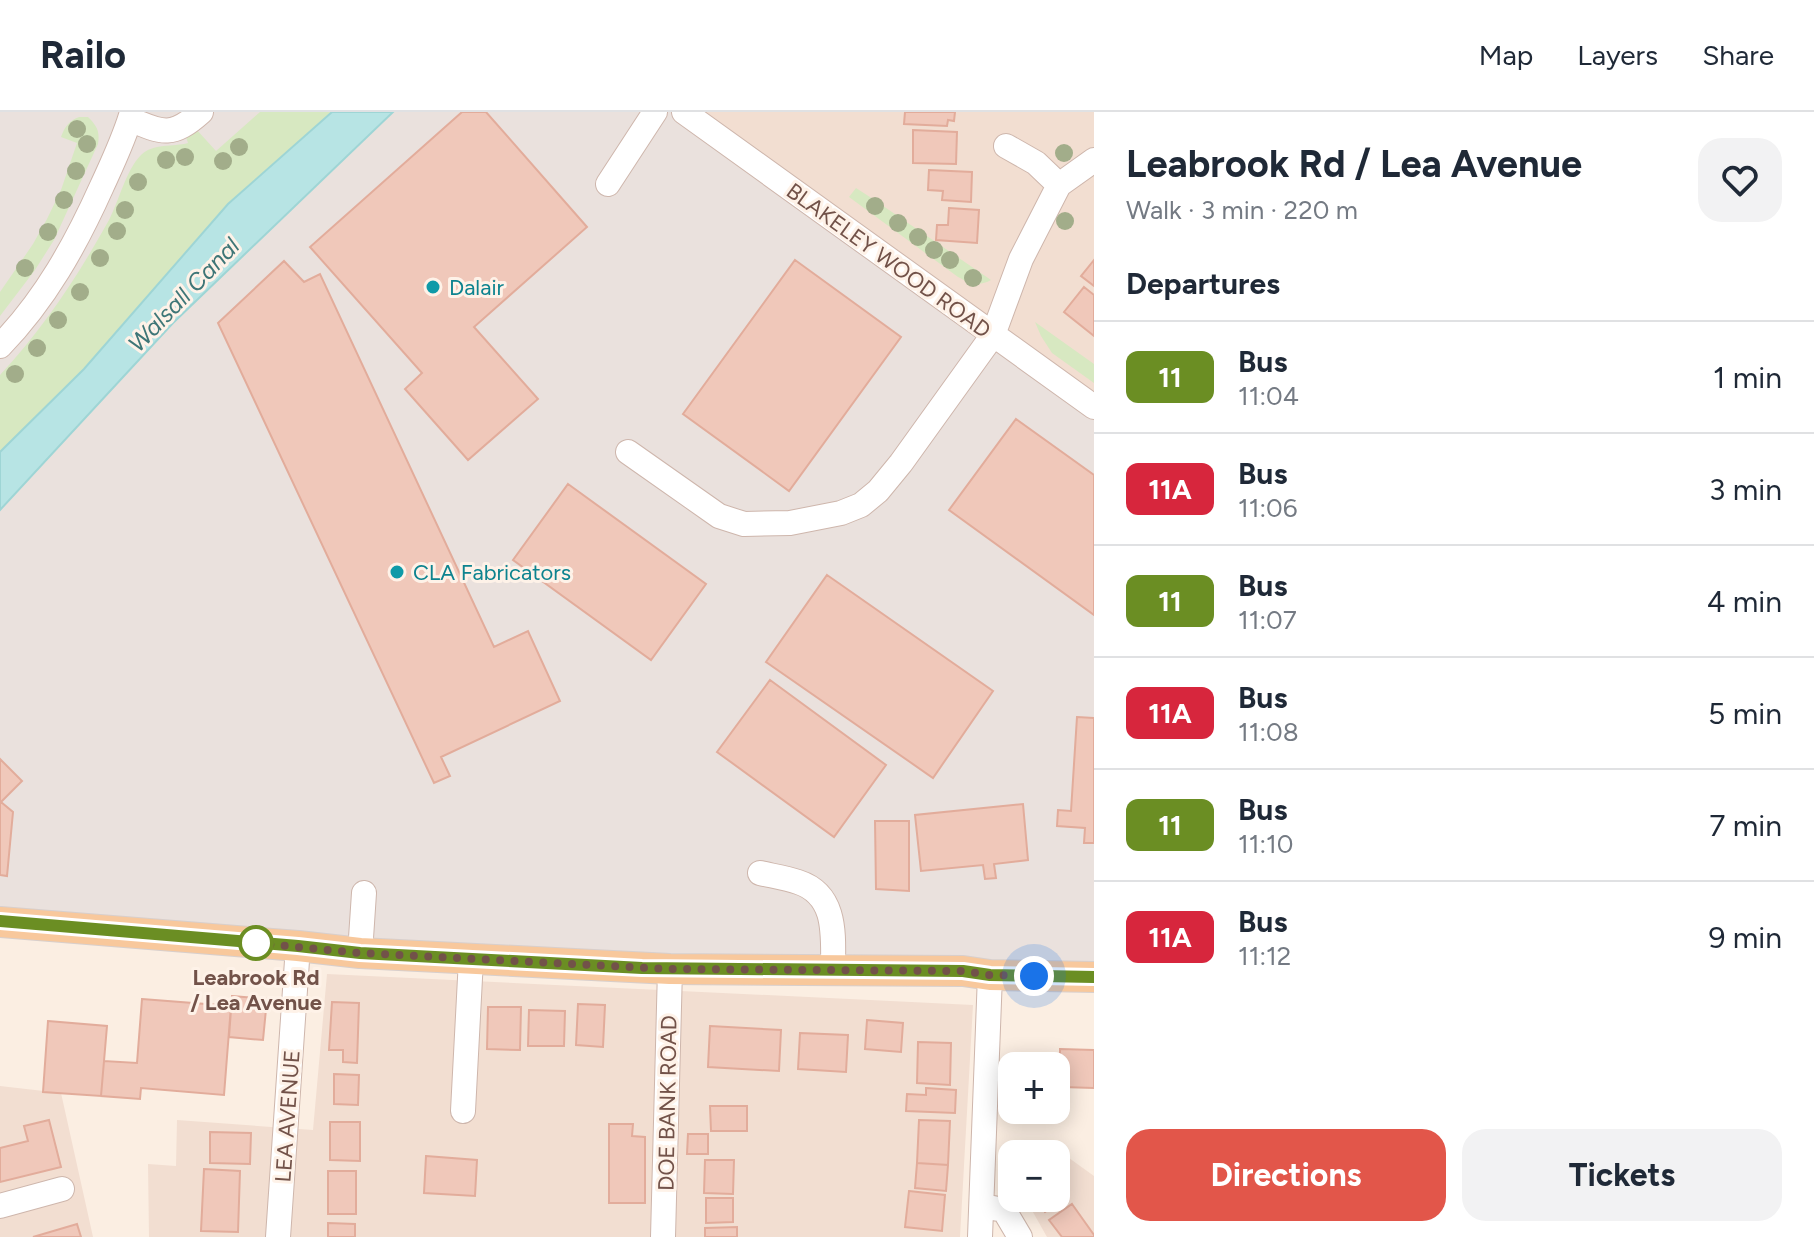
<!DOCTYPE html>
<meta charset="utf-8">
<style>
body{margin:0;font-family:Figtree,sans-serif;background:#f2f2f3;color:#1f2937;height:100vh;display:flex;flex-direction:column;font-size:30px;white-space:nowrap}
*{box-sizing:border-box;margin:0}
p{font-size:26px;color:#747a83}
.icon{flex:none;width:44px;height:44px;fill:none;stroke:currentColor;stroke-width:2;stroke-linecap:round;stroke-linejoin:round}
.map{position:relative;flex:1;overflow:hidden}
.drawer{display:flex;flex-direction:column;background:#fff;width:720px}
.drawer>*{flex:none}
.badge{padding:0 16px;border-radius:12px;font-size:28px;line-height:52px}
.tools{position:absolute;left:998px;top:940px;display:grid;gap:16px}
.tools a{display:grid;place-items:center;width:72px;height:72px;border-radius:16px;background:#fff;box-shadow:0 4px 20px #0003;font-size:40px}
.you{position:absolute;width:40px;height:40px;margin:-20px;border:6px solid #fff;border-radius:50%;background:#1a73e8;box-shadow:0 0 0 12px #1a73e833}
.map>.badge{position:absolute;translate:-50% -50%;box-shadow:0 0 0 4px #fff}
h2{padding:0 32px;font-size:30px;line-height:72px}
.round{display:grid;place-items:center;flex:none;width:84px;height:84px;border-radius:24px;background:#f2f2f3}
.overview{display:flex;align-items:center;justify-content:space-between;height:136px;padding:0 32px}
h1{font-size:38px;font-weight:700;line-height:60px}
.action{display:flex;gap:16px;margin-top:auto;padding:16px 32px}
.action a{flex:1;height:92px;border-radius:24px;background:#e2564a;color:#fff;font-size:32px;font-weight:700;line-height:92px;text-align:center}
.action a+a{background:#f2f2f3;color:#1f2937}
ul{padding:0;list-style:none}
li{display:flex;align-items:center;gap:24px;height:112px;padding:0 32px;border-top:2px solid #e0e1e3}
li div{flex:1}
li b{display:block;font-size:30px}
li em{font-style:normal}
li .badge{min-width:88px;font-weight:700;text-align:center}
header{display:flex;align-items:center;gap:48px;box-sizing:border-box;height:112px;padding:0 40px;background:#fff;border-bottom:2px solid #e0e1e3}
header strong{font-size:38px}
nav{display:flex;gap:44px;margin-inline-start:auto;font-size:28px}
main{display:flex;flex:1;min-height:0}
.map>svg:first-child{display:block}
.residential{fill:#f2ded1}
.industrial{fill:#eae1dd}
.green{fill:#d7e8c1}
.water{fill:#b7e4e4;stroke:#9ed5d5;stroke-width:2}
.building{fill:#f0c8ba;stroke:#e2ac9b;stroke-width:2}
.lines{fill:none;stroke-linecap:round;stroke-linejoin:round}
.minor-casing{stroke:#ceb6ac;stroke-width:26}
.major-casing{stroke:#d8cfcc;stroke-width:32}
.minor{stroke:#fff;stroke-width:24}
.major{stroke:#f8c89c;stroke-width:30}
.tree{fill:#a2ad8a}
.line-casing{stroke:#fff;stroke-width:18}
.line{stroke:#6b8e23;stroke-width:12}
.walk{stroke:#725249;stroke-width:8;stroke-dasharray:0 14.4}
.culture-dot{fill:#0f9aa8;stroke:#fef2e8;stroke-width:3}
.stop-dot{fill:#fff;stroke:#6b8e23;stroke-width:4}
.labels{text-anchor:middle;stroke-width:6;stroke-linejoin:round;paint-order:stroke}
.street-label{font-size:22px;fill:#725249;stroke:#fef2e8}
.culture-label{font-size:22px;fill:#0d838f;stroke:#fef2e8;text-anchor:start}
.stop-label{font-size:22px;font-weight:bold;fill:#725249;stroke:#fef2e8}
.water-label{font-size:24px;font-style:italic;fill:#3e7677;stroke:#fef2e8}
</style>
<header>
<strong>Railo</strong>
<nav><a>Map</a><a>Layers</a><a>Share</a></nav>
</header>
<main>
<div class="map">
<svg width="1094" height="1125" viewBox="0 0 1094 1125">
<rect width="100%" height="100%" fill="#fbeee2"/>
<path class="residential" d="M 684,0 L 1094,0 L 1094,295 Z
M 327,862 L 973,893 L 960,1125 L 149,1125 L 148,1052 L 176,1054 L 177,1008 L 313,1018 Z
M 0,974 L 61,981 L 93,1125 L 0,1125 Z
M 1069,1046 L 1094,1064 L 1094,1125 L 1047,1125 L 1025,1086 L 1056,1086 L 1056,1054 Z"/>
<path class="industrial" d="M 0,0 L 684,0 L 1094,295 L 1094,865 L 0,810 Z"/>
<path class="green" d="M 260,0 L 332,0 L 228,92 L 84,257 L 0,340 L 0,263 C 43,217 78,164 109,108 C 119,89 126,58 141,43 C 153,31 173,35 188,31 L 185,22 L 196,17 L 216,39 Z
M 79,5 L 88,5 C 97,14 100,19 98,32 L 54,128 L 35,158 L 0,204 L 0,180 L 33,132 L 47,107 L 61,78 L 77,31 L 61,25 C 65,14 69,9 79,5 Z
M 856,76 L 873,87 L 991,168 C 979,175 969,171 958,165 L 849,85 Z
M 1035,210 L 1094,252 L 1094,271 L 1052,241 L 1041,224 Z"/>
<path class="water" d="M 332,0 L 393,0 L 173,211 L 0,398 L 0,340 L 84,257 L 228,92 Z"/>
<path class="building" d="M 462,0 L 486,0 L 587,115 L 474,215 L 538,287 L 468,348 L 405,277 L 422,261 L 310,135 Z
M 905,0 L 955,0 L 954,9 L 948,8 L 947,14 L 904,12 Z
M 913,18 L 957,20 L 956,52 L 913,51 Z
M 929,58 L 972,60 L 971,90 L 942,88 L 943,79 L 928,78 Z
M 949,96 L 979,98 L 977,131 L 936,128 L 937,113 L 948,113 Z
M 795,148 L 901,225 L 789,379 L 683,302 Z
M 1094,148 L 1094,174 L 1081,164 Z
M 284,149 L 304,170 L 320,162 L 494,535 L 528,519 L 560,589 L 441,645 L 450,664 L 434,671 L 218,211 Z
M 1084,175 L 1094,183 L 1094,224 L 1064,200 Z
M 1016,307 L 1094,363 L 1094,503 L 949,398 Z
M 568,372 L 706,472 L 651,548 L 513,448 Z
M 827,463 L 993,579 L 933,666 L 766,550 Z
M 770,568 L 886,653 L 834,725 L 717,640 Z
M 1077,605 L 1094,606 L 1094,731 L 1084,731 L 1085,716 L 1057,714 L 1058,698 L 1071,699 Z
M 0,647 L 22,669 L 1,690 L 13,700 L 7,764 L 0,763 Z
M 1023,692 L 1028,748 L 994,752 L 996,766 L 985,767 L 983,753 L 921,759 L 915,703 Z
M 875,709 L 909,709 L 909,779 L 876,777 Z
M 232,884 L 267,887 L 263,928 L 229,925 Z
M 142,887 L 231,894 L 224,983 L 141,976 L 140,987 L 101,984 L 104,949 L 137,951 Z
M 332,890 L 359,891 L 357,951 L 343,950 L 343,938 L 329,938 Z
M 578,892 L 605,893 L 603,935 L 576,933 Z
M 488,895 L 521,895 L 520,938 L 487,937 Z
M 529,898 L 565,899 L 564,934 L 528,934 Z
M 867,908 L 903,911 L 901,940 L 865,937 Z
M 48,909 L 107,914 L 101,984 L 43,980 Z
M 710,914 L 781,918 L 779,959 L 708,955 Z
M 800,921 L 848,923 L 846,960 L 798,957 Z
M 918,930 L 951,931 L 950,973 L 917,971 Z
M 1060,937 L 1094,938 L 1094,976 L 1062,975 L 1062,993 L 1056,993 L 1056,954 L 1032,954 L 1032,947 L 1060,947 Z
M 334,962 L 359,963 L 358,993 L 334,992 Z
M 926,976 L 956,978 L 955,1001 L 906,999 L 907,982 L 926,983 Z
M 710,994 L 747,994 L 747,1019 L 711,1019 Z
M 49,1008 L 61,1055 L 0,1070 L 0,1036 L 28,1029 L 24,1014 Z
M 919,1008 L 950,1009 L 948,1053 L 917,1051 Z
M 330,1010 L 360,1010 L 360,1049 L 330,1048 Z
M 609,1012 L 633,1012 L 632,1024 L 645,1025 L 645,1091 L 609,1091 Z
M 210,1020 L 251,1021 L 250,1052 L 210,1051 Z
M 688,1022 L 708,1022 L 708,1042 L 687,1042 Z
M 426,1044 L 477,1048 L 475,1084 L 424,1081 Z
M 705,1048 L 734,1048 L 733,1082 L 704,1081 Z
M 917,1051 L 948,1053 L 946,1079 L 915,1076 Z
M 204,1057 L 240,1059 L 238,1120 L 201,1119 Z
M 328,1059 L 356,1059 L 356,1102 L 328,1102 Z
M 1057,1067 L 1068,1086 L 1045,1100 L 1036,1086 L 1056,1086 Z
M 909,1079 L 945,1083 L 942,1119 L 905,1115 Z
M 706,1086 L 733,1086 L 733,1110 L 706,1111 Z
M 1072,1092 L 1094,1123 L 1094,1125 L 1062,1125 L 1049,1108 Z
M 328,1111 L 355,1112 L 355,1125 L 328,1125 Z
M 77,1112 L 81,1125 L 33,1125 Z
M 737,1115 L 737,1125 L 705,1125 L 705,1116 Z"/>
<g class="lines">
<defs>
<path id="minor" d="M 684,0 L 1094,295
M 130,7 C 163,22 173,25 201,0
M 1006,34 L 1036,51 L 1059,73
M 608,72 L 655,0
M 0,234 C 45,188 76,132 102,74 C 113,50 125,25 132,0
M 628,340 L 719,404 L 744,412 L 790,411 L 841,401 L 861,393 L 878,379 L 901,351 L 993,223 L 1021,147 L 1059,73 L 1094,48
M 760,761 C 773,764 786,766 798,770 C 838,783 833,825 833,858
M 360,841 L 364,781
M 463,999 L 471,847
M 0,1094 L 62,1077
M 982,1094 L 1004,1098 L 1020,1125
M 278,1125 L 298,834
M 663,1125 L 670,857
M 980,1125 L 990,863"/>
<path id="major" d="M 0,810 L 298,834 L 360,841 L 670,857 L 963,859 L 990,863 L 1094,865"/>
</defs>
<use href="#minor" class="minor-casing"/>
<use href="#major" class="major-casing"/>
<use href="#minor" class="minor"/>
<use href="#major" class="major"/>
</g>
<g class="tree">
<circle cx="77" cy="17" r="9"/>
<circle cx="87" cy="32" r="9"/>
<circle cx="239" cy="35" r="9"/>
<circle cx="1064" cy="41" r="9"/>
<circle cx="185" cy="45" r="9"/>
<circle cx="166" cy="48" r="9"/>
<circle cx="223" cy="49" r="9"/>
<circle cx="76" cy="59" r="9"/>
<circle cx="138" cy="70" r="9"/>
<circle cx="64" cy="88" r="9"/>
<circle cx="875" cy="94" r="9"/>
<circle cx="125" cy="98" r="9"/>
<circle cx="1065" cy="109" r="9"/>
<circle cx="898" cy="111" r="9"/>
<circle cx="117" cy="119" r="9"/>
<circle cx="48" cy="120" r="9"/>
<circle cx="918" cy="125" r="9"/>
<circle cx="934" cy="138" r="9"/>
<circle cx="100" cy="146" r="9"/>
<circle cx="950" cy="148" r="9"/>
<circle cx="25" cy="156" r="9"/>
<circle cx="973" cy="166" r="9"/>
<circle cx="80" cy="180" r="9"/>
<circle cx="58" cy="208" r="9"/>
<circle cx="37" cy="236" r="9"/>
<circle cx="15" cy="262" r="9"/>
</g>
<g class="lines">
<defs>
<path id="line" d="M 0,809 L 298,834 L 360,841 L 642,856 L 963,859 L 990,863 L 1094,865"/>
</defs>
<use href="#line" class="line-casing"/>
<use href="#line" class="line"/>
<path class="walk" d="M 256,831 L 360,841 L 670,857 L 963,859 L 990,863 L 1034,864"/>
</g>
<g class="culture-dot">
<circle cx="433" cy="175" r="8"/>
<circle cx="397" cy="460" r="8"/>
</g>
<circle class="stop-dot" cx="256" cy="831" r="16"/>
<g class="labels">
<g class="street-label">
<text transform="translate(889 148) rotate(36)" y="8">BLAKELEY WOOD ROAD</text>
<text transform="translate(667 991) rotate(-89)" y="8">DOE BANK ROAD</text>
<text transform="translate(287 1004) rotate(-86)" y="8">LEA AVENUE</text>
</g>
<g class="culture-label">
<text x="449" y="183">Dalair</text>
<text x="413" y="468">CLA Fabricators</text>
</g>
<g class="stop-label">
<text x="256" y="873">Leabrook Rd<tspan x="256" dy="25">/ Lea Avenue</tspan></text>
</g>
<g class="water-label">
<text transform="translate(184 183) rotate(-46)" y="8">Walsall Canal</text>
</g>
</g>
</svg>
<div class="tools">
<a>+</a>
<a>−</a>
</div>
<div class="you" style="left:1034px;top:864px"></div>
</div>
<section class="drawer">
<div class="overview"><div><h1>Leabrook Rd / Lea Avenue</h1><p>Walk · 3 min · 220 m</p></div><a class="round"><svg class="icon" aria-label="heart" viewBox="0 0 24 24"><path d="M12 20l-8-8c-3-5 5-10 8-4 3-6 11-1 8 4z"/></svg></a></div>
<h2>Departures</h2>
<ul>
<li><span class="badge" style="background:#6b8e23;color:#fff">11</span><div><b>Bus</b><p>11:04</p></div><em>1 min</em></li>
<li><span class="badge" style="background:#d7263d;color:#fff">11A</span><div><b>Bus</b><p>11:06</p></div><em>3 min</em></li>
<li><span class="badge" style="background:#6b8e23;color:#fff">11</span><div><b>Bus</b><p>11:07</p></div><em>4 min</em></li>
<li><span class="badge" style="background:#d7263d;color:#fff">11A</span><div><b>Bus</b><p>11:08</p></div><em>5 min</em></li>
<li><span class="badge" style="background:#6b8e23;color:#fff">11</span><div><b>Bus</b><p>11:10</p></div><em>7 min</em></li>
<li><span class="badge" style="background:#d7263d;color:#fff">11A</span><div><b>Bus</b><p>11:12</p></div><em>9 min</em></li>
</ul>
<div class="action"><a>Directions</a><a>Tickets</a></div>
</section>
</main>
